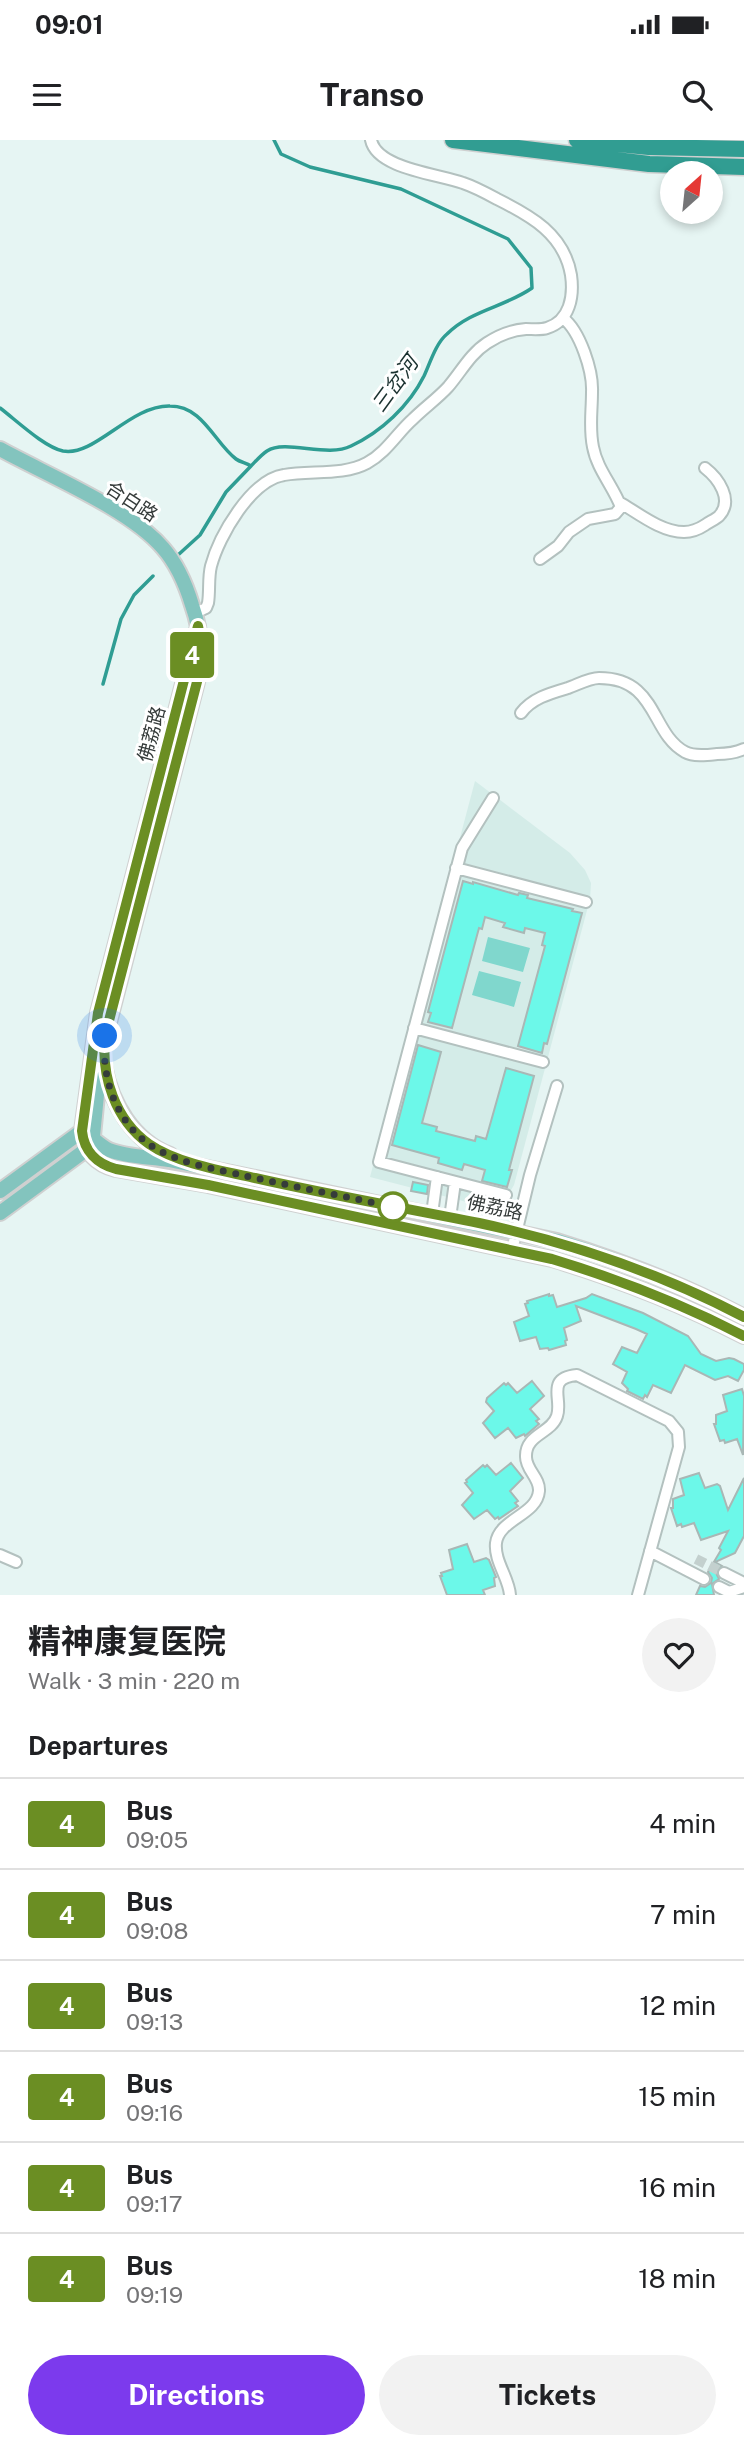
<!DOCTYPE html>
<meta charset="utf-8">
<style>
body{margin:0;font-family:"Public Sans","Noto Sans SC",sans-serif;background:#f2f2f2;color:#202124;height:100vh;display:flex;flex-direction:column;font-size:26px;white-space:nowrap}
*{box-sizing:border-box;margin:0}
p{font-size:23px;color:#757577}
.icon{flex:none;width:38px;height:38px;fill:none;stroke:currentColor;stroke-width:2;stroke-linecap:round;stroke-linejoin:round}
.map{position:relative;height:1455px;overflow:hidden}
.details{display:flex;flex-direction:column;background:#fff;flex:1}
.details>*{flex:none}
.badge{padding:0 14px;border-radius:5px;font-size:24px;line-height:46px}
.needle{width:46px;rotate:27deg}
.tools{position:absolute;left:660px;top:21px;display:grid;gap:14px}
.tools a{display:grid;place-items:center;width:63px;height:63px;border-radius:50%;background:#fff;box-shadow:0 4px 10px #0003;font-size:35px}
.you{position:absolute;width:35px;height:35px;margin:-18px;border:5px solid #fff;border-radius:50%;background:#1a73e8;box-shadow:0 0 0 10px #1a73e833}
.map>.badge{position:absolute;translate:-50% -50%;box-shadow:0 0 0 4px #fff}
h2{padding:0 28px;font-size:26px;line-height:63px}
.round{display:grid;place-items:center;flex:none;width:74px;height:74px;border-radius:37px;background:#f2f2f2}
.summary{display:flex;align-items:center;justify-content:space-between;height:119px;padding:0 28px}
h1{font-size:33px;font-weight:700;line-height:52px}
.primary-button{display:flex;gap:14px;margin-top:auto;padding:14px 28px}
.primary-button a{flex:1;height:80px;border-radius:42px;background:#7c3aed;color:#fff;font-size:28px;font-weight:700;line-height:80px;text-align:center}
.primary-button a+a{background:#f2f2f2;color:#202124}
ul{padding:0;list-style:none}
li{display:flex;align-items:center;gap:21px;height:91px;padding:0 28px;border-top:2px solid #e0e0e0}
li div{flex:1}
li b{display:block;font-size:26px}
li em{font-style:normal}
li .badge{min-width:77px;font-weight:700;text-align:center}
.status{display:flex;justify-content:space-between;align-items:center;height:49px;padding:0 35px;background:#fff;direction:ltr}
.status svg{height:19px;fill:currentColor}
header{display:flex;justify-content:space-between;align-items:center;height:91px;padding:0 28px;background:#fff;font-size:32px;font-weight:700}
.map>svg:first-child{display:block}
.built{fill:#d4ece8}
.green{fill:#80d7cd}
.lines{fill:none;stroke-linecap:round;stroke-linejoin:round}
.stream{stroke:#2f9d93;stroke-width:3.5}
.building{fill:#6cf8e9;stroke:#a9b7b5;stroke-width:2}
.minor-tunnel{stroke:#c3d0ce;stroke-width:10;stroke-dasharray:10 5;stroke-linecap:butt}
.minor-casing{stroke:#b3c1bf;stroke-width:14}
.major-casing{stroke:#cfd0d0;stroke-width:18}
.highway-casing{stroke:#cfd0d0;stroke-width:19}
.minor{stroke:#fff;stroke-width:10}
.major{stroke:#83c4be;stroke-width:14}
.highway{stroke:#319d92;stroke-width:16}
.line-casing{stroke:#fff;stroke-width:16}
.line{stroke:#6b8e23;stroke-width:10}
.walk{stroke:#353b3a;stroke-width:7;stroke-dasharray:0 12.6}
.stop-dot{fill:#fff;stroke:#6b8e23;stroke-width:3.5}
.labels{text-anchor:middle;stroke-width:6;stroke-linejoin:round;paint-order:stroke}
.street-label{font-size:19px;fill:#353b3a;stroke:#fff}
.water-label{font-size:21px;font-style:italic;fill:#1a312f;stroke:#fff}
</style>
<div class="status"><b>09:01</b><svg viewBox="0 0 49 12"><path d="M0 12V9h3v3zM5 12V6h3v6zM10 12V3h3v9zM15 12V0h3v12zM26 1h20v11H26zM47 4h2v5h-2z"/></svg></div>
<header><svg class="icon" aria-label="menu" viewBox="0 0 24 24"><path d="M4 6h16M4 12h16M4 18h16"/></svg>Transo<svg class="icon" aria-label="search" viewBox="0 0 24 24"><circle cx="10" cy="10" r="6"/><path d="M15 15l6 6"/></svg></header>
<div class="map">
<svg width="744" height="1455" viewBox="0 0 744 1455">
<rect width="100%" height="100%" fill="#e6f5f3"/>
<path class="built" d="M 475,641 L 570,713 L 585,730 L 591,743 L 590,759 L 514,1045 L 508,1055 L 495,1065 L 486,1067 L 370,1037 Z"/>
<path class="green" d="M 488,797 L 530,808 L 523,832 L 482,821 Z
M 479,831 L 521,842 L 514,867 L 472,855 Z"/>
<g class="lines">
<path class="stream" d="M 0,268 C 16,280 44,307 63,311 C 95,317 130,265 170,266 C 203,266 214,302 236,319 C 240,322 246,323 251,326 C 256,321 261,315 267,311 C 286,299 327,318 351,306 C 381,292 409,266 424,236 C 430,223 436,203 447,194 C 471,170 505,167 532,148 L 531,128 L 508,99 L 401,49 L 310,27 L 281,14 L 274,0
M 178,415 L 200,395 L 226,352 L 251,326
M 103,544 L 121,479 L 134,455 L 153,436"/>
</g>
<path class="building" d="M 463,741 L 473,744 L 473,742 L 518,755 L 519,753 L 528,755 L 527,758 L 573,769 L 572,771 L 582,773 L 547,904 L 544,903 L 542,913 L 518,906 L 545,806 L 542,805 L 545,793 L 525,788 L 524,793 L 503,787 L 505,783 L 485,777 L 482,789 L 479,788 L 452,888 L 428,882 L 431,873 L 428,872 Z
M 418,905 L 441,912 L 422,983 L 437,987 L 436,991 L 475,1001 L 476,996 L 486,999 L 506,928 L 534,936 L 509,1030 L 512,1030 L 507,1047 L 482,1041 L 485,1030 L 464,1024 L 462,1030 L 438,1023 L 439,1018 L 392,1005 Z
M 413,1042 L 428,1045 L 427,1054 L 411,1051 Z
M 549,1154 L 549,1156 L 553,1155 L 557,1167 L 586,1158 L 592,1154 L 643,1173 L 688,1196 L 701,1214 L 716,1221 L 729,1218 L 734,1219 L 744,1224 L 744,1230 L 738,1241 L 728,1236 L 715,1240 L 685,1225 L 671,1253 L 653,1245 L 647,1257 L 645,1255 L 643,1259 L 627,1251 L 628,1249 L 622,1243 L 627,1232 L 613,1224 L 622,1207 L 637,1213 L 647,1194 L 636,1189 L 576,1166 L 581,1181 L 564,1188 L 567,1200 L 565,1201 L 566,1205 L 549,1210 L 548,1208 L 540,1209 L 536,1197 L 520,1201 L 514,1182 L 529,1176 L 525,1164 L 528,1163 L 527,1161 Z
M 532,1241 L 544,1256 L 530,1269 L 539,1279 L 536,1281 L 539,1284 L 525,1296 L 524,1294 L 516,1298 L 508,1288 L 495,1298 L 483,1283 L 494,1271 L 486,1262 L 487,1258 L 504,1243 L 506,1245 L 508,1243 L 517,1253 Z
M 742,1249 L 744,1256 L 743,1315 L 737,1299 L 725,1303 L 724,1300 L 720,1301 L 714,1284 L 716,1284 L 716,1275 L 727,1271 L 723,1255 Z
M 511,1323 L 523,1338 L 510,1351 L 518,1361 L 515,1363 L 518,1366 L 499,1379 L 498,1377 L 495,1379 L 487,1370 L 474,1379 L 462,1365 L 473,1353 L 465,1343 L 467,1342 L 466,1340 L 483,1325 L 485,1327 L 487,1325 L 496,1335 Z
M 699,1333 L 705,1348 L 717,1344 L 720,1346 L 728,1370 L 744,1338 L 744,1396 L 735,1413 L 715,1422 L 722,1426 L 716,1433 L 719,1439 L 712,1444 L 714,1455 L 696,1455 L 700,1446 L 705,1447 L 711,1443 L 712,1438 L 708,1432 L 721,1410 L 719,1408 L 728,1391 L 701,1400 L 694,1383 L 682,1387 L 681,1384 L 677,1386 L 671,1368 L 673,1368 L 673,1359 L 684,1355 L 680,1339 Z
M 467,1404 L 474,1422 L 486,1418 L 489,1420 L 496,1437 L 494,1438 L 495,1446 L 483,1450 L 485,1455 L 447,1455 L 440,1436 L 442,1436 L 441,1433 L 453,1429 L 449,1410 Z"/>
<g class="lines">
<path class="minor-tunnel" d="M 696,1419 L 724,1433"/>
<defs>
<path id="minor" d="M 619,362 C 638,373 661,392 684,392 C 692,392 699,389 705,385 C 709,382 716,379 719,376 C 734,360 718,338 705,328
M 540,419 L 558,406 L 569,392 L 588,379 L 615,374 L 621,367 C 613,346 597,329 593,307 C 589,288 592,272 592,252 C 593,231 580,191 563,178
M 195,473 L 206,468 L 208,463 C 210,451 208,438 211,426 C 219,396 251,340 284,335 C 310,330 343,336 367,323 C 387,312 397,293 413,279 C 424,268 438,258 448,247 C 461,232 470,214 487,203 C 499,195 512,190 526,189 C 533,189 541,190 547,188 C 570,181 574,156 571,135 C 564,94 531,76 497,59 C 486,53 475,47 463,43 C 439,34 377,29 371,0
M 521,573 C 532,558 551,553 568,548 C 577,545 589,538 599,538 C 658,538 650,593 685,612 C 694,617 708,615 717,614 C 727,614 735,613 744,609
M 493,658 L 462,708 L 379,1022 L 506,1055
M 456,728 L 586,762
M 414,888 L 543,922
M 432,1074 L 437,1037
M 450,1078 L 455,1042
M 512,1110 L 530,1035 L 557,946
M 650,1411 L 704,1439
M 0,1415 L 16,1422
M 724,1433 L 744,1443
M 719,1447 L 729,1452 L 744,1447
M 510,1455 C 509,1438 494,1421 496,1403 C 499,1379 537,1375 539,1351 C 540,1338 526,1330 526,1317 C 525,1294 551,1294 557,1276 C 563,1259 545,1238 577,1235 L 669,1281 L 678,1292 L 679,1307 L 638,1455"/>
<path id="major" d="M 0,309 C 47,335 130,369 163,408 C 177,424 186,445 192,465 C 201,490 203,512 198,538 L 101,913 L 93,996 L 87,1009 L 0,1073
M 198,486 L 98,873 L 82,991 C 84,1011 96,1024 116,1029 L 208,1045 L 552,1119 C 618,1139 682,1164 744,1196
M 104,926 C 111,963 133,1001 170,1015
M 0,1051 L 82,991 C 92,996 98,1005 109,1010 C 126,1017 150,1017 169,1020 L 557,1101 C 622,1121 684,1145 744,1177"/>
<path id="highway" d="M 453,0 L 649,24 L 744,27
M 577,0 L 649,7 L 744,9"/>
</defs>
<use href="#minor" class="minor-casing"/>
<use href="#major" class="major-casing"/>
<use href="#highway" class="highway-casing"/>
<use href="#minor" class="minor"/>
<use href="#major" class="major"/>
<use href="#highway" class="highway"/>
</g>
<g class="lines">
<defs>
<path id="line" d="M 744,1177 C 660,1133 572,1103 479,1083 C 405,1068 330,1055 255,1038 C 223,1031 176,1023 149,1004 C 115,980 101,936 105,896 L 198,538 L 202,507 L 198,486 L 98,873 L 82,991 C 84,1011 97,1024 116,1029 L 208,1045 L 552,1119 C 618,1139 682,1164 744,1196"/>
</defs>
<use href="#line" class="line-casing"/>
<use href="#line" class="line"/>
<path class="walk" d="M 105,896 C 101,936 115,981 150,1005 C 177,1023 215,1029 246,1036 C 295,1047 344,1056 393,1067"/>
</g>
<circle class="stop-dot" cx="393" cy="1067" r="14"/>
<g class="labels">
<g class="street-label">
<text transform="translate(132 361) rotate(33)" y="7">合白路</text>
<text transform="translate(151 594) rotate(-75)" y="7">佛荔路</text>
<text transform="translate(495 1067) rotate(12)" y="7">佛荔路</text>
</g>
<g class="water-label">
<text transform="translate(395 244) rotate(-54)" y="7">三岔河</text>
</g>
</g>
</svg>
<div class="tools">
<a><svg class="needle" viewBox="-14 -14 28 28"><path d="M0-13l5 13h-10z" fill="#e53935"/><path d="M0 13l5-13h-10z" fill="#757577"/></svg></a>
</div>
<div class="you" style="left:105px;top:896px"></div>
<b class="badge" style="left:192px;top:515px;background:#6b8e23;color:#fff">4</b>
</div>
<section class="details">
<div class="summary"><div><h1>精神康复医院</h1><p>Walk · 3 min · 220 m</p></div><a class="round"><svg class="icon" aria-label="heart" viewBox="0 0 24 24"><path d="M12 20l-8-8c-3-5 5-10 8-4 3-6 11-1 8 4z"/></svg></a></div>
<h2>Departures</h2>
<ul>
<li><span class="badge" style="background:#6b8e23;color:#fff">4</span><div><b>Bus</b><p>09:05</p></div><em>4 min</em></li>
<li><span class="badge" style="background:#6b8e23;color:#fff">4</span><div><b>Bus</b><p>09:08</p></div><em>7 min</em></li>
<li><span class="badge" style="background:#6b8e23;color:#fff">4</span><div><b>Bus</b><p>09:13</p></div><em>12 min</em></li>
<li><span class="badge" style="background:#6b8e23;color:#fff">4</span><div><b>Bus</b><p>09:16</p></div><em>15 min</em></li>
<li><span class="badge" style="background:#6b8e23;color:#fff">4</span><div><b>Bus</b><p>09:17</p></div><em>16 min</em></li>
<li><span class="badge" style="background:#6b8e23;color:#fff">4</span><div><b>Bus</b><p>09:19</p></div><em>18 min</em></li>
</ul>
<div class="primary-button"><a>Directions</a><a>Tickets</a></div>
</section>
